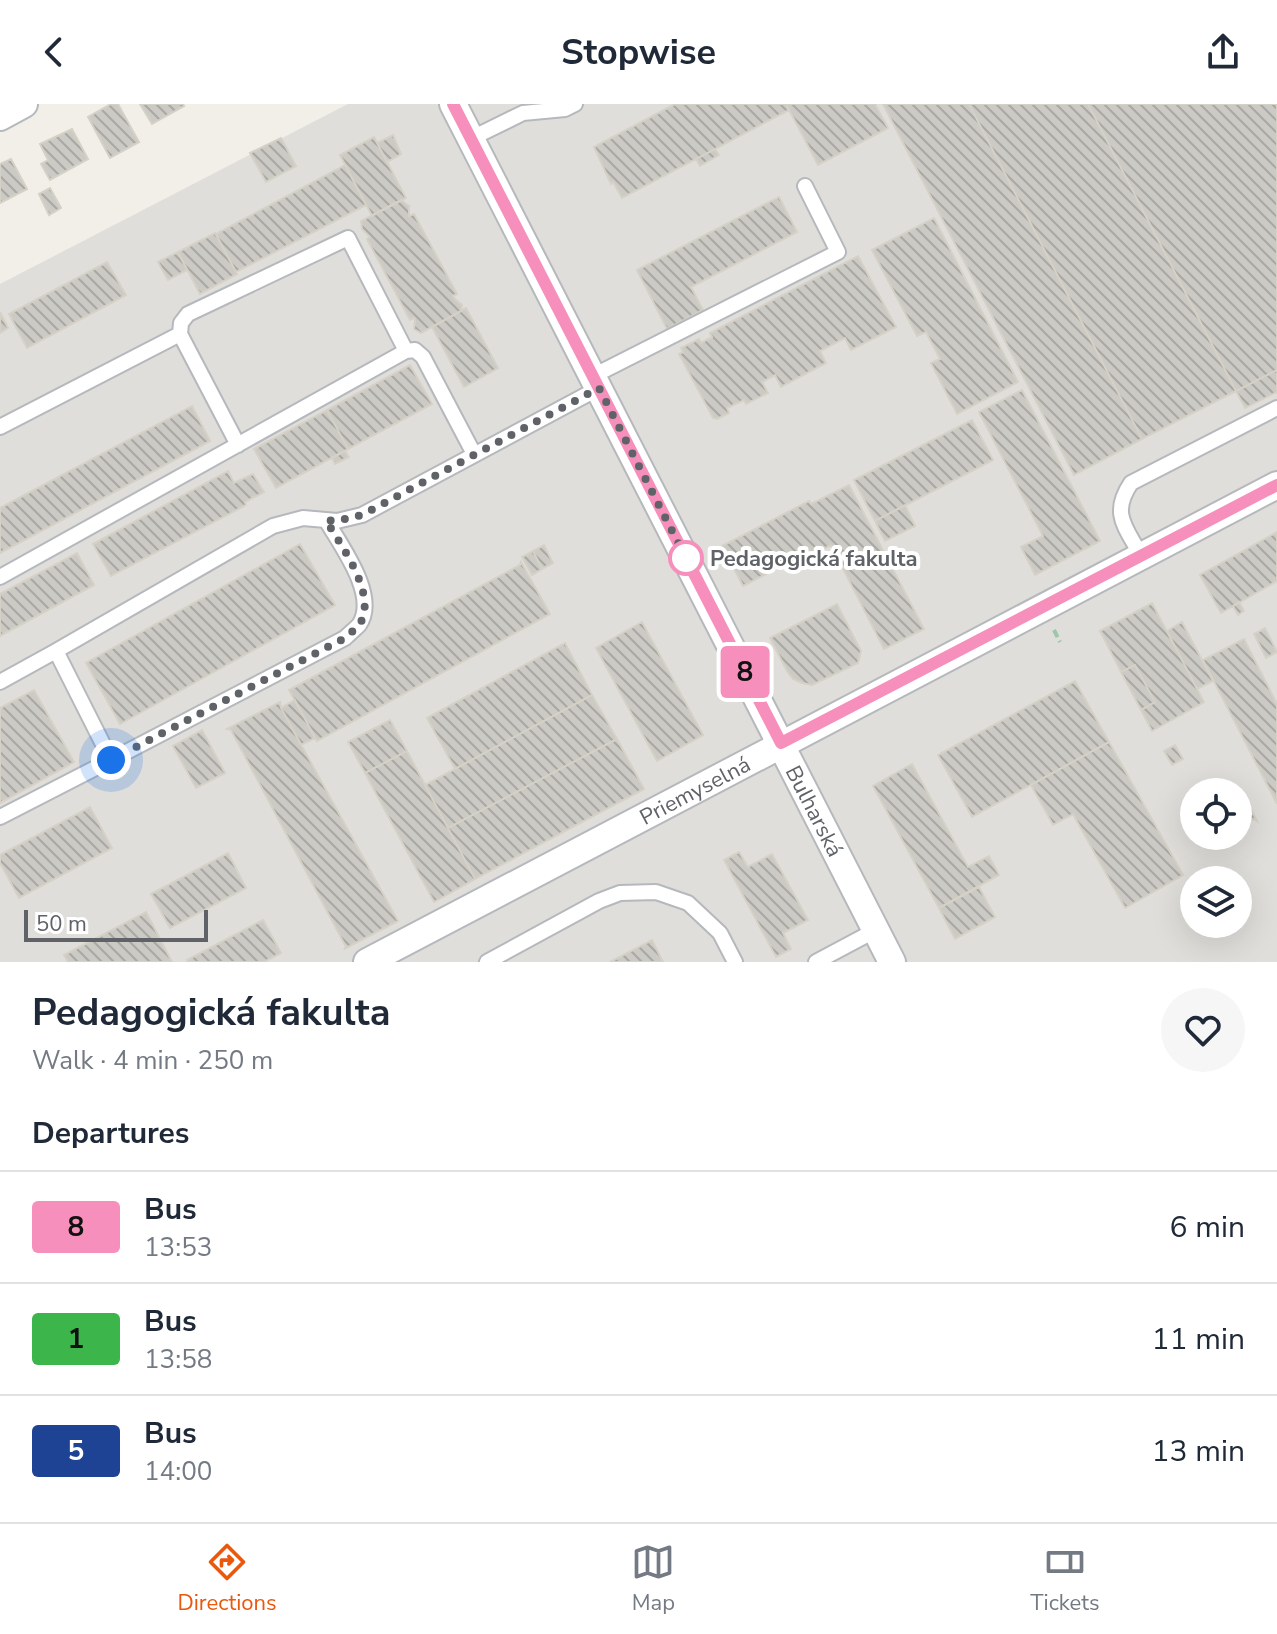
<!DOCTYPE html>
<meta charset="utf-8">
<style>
body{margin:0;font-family:"Nunito Sans",sans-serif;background:#f6f6f7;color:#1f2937;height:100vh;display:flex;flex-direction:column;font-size:30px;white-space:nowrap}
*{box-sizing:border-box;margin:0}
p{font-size:26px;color:#747a83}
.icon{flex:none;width:44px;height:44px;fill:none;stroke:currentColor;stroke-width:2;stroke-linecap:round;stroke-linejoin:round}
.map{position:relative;height:858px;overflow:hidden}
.details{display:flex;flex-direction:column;background:#fff;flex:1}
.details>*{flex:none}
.badge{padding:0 16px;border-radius:6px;font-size:28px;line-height:52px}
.buttons{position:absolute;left:1180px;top:674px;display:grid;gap:16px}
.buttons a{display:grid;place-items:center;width:72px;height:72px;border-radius:50%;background:#fff;box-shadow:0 8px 32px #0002;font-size:40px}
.scale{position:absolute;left:24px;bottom:20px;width:184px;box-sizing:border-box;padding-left:8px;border:4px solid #5f6368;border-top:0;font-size:22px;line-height:28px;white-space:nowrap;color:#5f6368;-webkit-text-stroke:6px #fff;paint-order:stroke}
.you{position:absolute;width:40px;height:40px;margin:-20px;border:6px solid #fff;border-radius:50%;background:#1a73e8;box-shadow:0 0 0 12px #1a73e833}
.map>.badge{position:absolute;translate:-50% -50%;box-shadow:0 0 0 4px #fff}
h2{padding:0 32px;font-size:30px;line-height:72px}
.round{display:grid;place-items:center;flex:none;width:84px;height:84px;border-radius:42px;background:#f6f6f7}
.summary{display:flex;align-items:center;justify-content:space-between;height:136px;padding:0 32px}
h1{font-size:38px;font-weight:700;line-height:60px}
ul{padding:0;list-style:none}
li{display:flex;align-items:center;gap:24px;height:112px;padding:0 32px;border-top:2px solid #e0e1e3}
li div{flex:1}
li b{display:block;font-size:30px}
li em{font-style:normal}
li .badge{min-width:88px;font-weight:700;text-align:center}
header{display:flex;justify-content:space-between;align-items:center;height:104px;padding:0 32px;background:#fff;font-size:36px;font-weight:700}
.tab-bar{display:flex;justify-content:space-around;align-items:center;height:112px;border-top:2px solid #e0e1e3;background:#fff;font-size:22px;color:#747a83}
.tab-bar a{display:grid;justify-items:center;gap:4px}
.tab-bar .current{color:#ea580c}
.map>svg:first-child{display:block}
.industrial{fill:#e0deda;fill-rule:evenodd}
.building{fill:url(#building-back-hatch);stroke:#d6d1c6;stroke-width:2}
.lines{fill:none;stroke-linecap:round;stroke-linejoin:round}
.service-casing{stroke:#b5b8bc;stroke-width:18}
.minor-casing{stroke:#b5b8bc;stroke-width:30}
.path{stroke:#9cc7a9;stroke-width:4;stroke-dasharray:8 4;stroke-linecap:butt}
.service{stroke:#fff;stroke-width:14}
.minor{stroke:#fff;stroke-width:26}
.line-casing{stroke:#fff;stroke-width:18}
.line{stroke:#f78fbc;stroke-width:12}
.walk{stroke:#5f6368;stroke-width:8;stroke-dasharray:0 14.4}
.stop-dot{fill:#fff;stroke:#f78fbc;stroke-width:4}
.labels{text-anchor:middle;stroke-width:8;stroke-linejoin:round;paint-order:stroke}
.stop-label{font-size:22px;font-weight:bold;fill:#5f6368;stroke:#fff;text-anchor:start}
.street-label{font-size:22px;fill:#5f6368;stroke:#fff}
</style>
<header><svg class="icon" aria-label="back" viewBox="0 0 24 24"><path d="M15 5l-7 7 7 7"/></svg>Stopwise<svg class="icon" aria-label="share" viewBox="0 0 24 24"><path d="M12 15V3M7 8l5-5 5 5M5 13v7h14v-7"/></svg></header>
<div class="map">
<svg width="1277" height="858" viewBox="0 0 1277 858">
<defs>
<pattern id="building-back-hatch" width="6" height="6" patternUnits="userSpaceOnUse" patternTransform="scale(2)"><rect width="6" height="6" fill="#cccac5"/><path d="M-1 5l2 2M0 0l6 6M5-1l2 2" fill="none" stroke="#a9a8a4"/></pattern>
</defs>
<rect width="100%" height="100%" fill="#f1efe8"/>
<path class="industrial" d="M 348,0 L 1277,0 L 1277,858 L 0,858 L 0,180 ZM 1194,688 L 1238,688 L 1238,732 L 1194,732 ZM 1194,776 L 1238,776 L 1238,820 L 1194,820 Z"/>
<path class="building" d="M 111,0 L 118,0 L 139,38 L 110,54 L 88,13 Z
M 140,0 L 183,0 L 184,2 L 152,20 Z
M 675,0 L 786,0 L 789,6 L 622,94 L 613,78 L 611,80 L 594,43 Z
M 786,0 L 875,0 L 888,24 L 818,61 Z
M 883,0 L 969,0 L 1142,335 L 1074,371 Z
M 969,0 L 1088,0 L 1236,287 L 1142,335 Z
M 1088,0 L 1277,0 L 1277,266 L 1236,287 Z
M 72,25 L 88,55 L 50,76 L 41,60 L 48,56 L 40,40 Z
M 393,31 L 401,50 L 387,58 L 377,39 Z
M 374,33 L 406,94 L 372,112 L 340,51 Z
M 281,34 L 296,62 L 266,78 L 250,49 Z
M 715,45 L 719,51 L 700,62 L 696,55 Z
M 11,55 L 27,85 L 0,99 L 0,60 Z
M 345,61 L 366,101 L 236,168 L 216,130 Z
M 50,84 L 61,104 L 49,111 L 39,90 Z
M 779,93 L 797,128 L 691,183 L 703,206 L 667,225 L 637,166 Z
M 401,96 L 409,102 L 409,112 L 414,110 L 457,190 L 453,192 L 455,195 L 462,201 L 461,207 L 421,229 L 414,225 L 415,216 L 414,214 L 410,216 L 367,135 L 370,133 L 362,125 L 361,117 Z
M 934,114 L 1018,278 L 957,310 L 931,259 L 940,255 L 926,228 L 917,232 L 872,146 Z
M 215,129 L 237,170 L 200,190 L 178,148 Z
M 178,148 L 187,166 L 168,176 L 158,158 Z
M 858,152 L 896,223 L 851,246 L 845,234 L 820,247 L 826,259 L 781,283 L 775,271 L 762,278 L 768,289 L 746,300 L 744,296 L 727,304 L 729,309 L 717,315 L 713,314 L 679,250 L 683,248 L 681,244 L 699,235 L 701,239 L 712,233 L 710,229 Z
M 107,158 L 126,191 L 27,244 L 9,210 Z
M 466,204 L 498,264 L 464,283 L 432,223 Z
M 0,208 L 8,224 L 0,229 Z
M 410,261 L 432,300 L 348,345 L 327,306 Z
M 1277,266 L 1277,288 L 1245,304 L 1236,287 Z
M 1022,286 L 1100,437 L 1035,471 L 1021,443 L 1043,432 L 979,308 Z
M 192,302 L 210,337 L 0,449 L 0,404 Z
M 327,306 L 348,345 L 276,384 L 254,345 Z
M 972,316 L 993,356 L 875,417 L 854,376 Z
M 345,347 L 349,353 L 335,360 L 332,354 Z
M 228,367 L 234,379 L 253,370 L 264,388 L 245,398 L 246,401 L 111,472 L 93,440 Z
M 849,381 L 924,525 L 884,545 L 831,441 L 812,451 L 810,447 L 743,482 L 722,442 L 809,397 L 811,400 Z
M 905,401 L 915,422 L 885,437 L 875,417 Z
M 1277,428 L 1277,477 L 1221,509 L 1200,471 Z
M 300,440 L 335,501 L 120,620 L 86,559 Z
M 544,441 L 553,459 L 542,465 L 533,447 Z
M 533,447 L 542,465 L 532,471 L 522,453 Z
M 77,449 L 94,481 L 0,532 L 0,490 Z
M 521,458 L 550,510 L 317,637 L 289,586 L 520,461 Z
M 1239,498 L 1244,507 L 1238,511 L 1233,502 Z
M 1152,499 L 1204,598 L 1152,627 L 1141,606 L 1155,598 L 1135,561 L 1121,568 L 1100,527 Z
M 837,500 L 861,547 L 858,559 L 812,581 L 802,579 L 793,575 L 787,567 L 770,534 Z
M 642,518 L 703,631 L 657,657 L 596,544 Z
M 1182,518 L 1213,577 L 1197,585 L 1167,527 Z
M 1265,524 L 1277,548 L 1266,554 L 1254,530 Z
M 1244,535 L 1277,600 L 1277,700 L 1203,556 Z
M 565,539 L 592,591 L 455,665 L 427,614 Z
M 1135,561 L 1155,598 L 1141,606 L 1121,568 Z
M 1075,577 L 1109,638 L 972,713 L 938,651 Z
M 34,586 L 74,658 L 0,699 L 0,604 Z
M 592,591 L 617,635 L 448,724 L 425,681 Z
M 295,596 L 315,634 L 301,641 L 281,604 Z
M 280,598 L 281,604 L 398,817 L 344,845 L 346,843 L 231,626 L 227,625 Z
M 390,616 L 407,647 L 365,669 L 348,638 Z
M 202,626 L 225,669 L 196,684 L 173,642 Z
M 617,635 L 644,685 L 475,775 L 448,724 Z
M 1109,638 L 1183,771 L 1125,804 L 1073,710 L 1053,721 L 1031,681 Z
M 1175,641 L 1183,655 L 1172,661 L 1164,647 Z
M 407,647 L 475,775 L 434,798 L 365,669 Z
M 912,660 L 968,763 L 989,752 L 999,771 L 939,804 L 873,682 Z
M 1240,684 L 1257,717 L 1254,715 L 1238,723 L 1238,688 L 1231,688 Z
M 90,703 L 112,744 L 19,794 L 0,759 L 0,751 Z
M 739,748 L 748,763 L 772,750 L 808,816 L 783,829 L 791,845 L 776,853 L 724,756 Z
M 228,749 L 246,784 L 170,824 L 151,790 Z
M 979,783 L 995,813 L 955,835 L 939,804 Z
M 146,808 L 172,858 L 68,858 L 64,851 Z
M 263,816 L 281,849 L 264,858 L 188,858 L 187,856 Z
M 652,836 L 663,858 L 610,858 Z"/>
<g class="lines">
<defs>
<path id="service" d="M 470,35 L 523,9 L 565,5 L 575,0
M 180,230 L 181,219 L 188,210 L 348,134 L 406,247
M 593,272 L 838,148 L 805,82
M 0,323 L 180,230 L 238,341
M 326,416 C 341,442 379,492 359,521 C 355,525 349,530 345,534 L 111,656 L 56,547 L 273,422 L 303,414 L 337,417 L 362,411 L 599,284
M 1141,452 C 1126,423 1110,410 1131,379 L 1277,304
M 0,473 L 406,247 L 415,246 L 423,253 L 474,350
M 0,578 L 56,547
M 0,713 L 111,656
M 487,858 L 599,797 L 620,789 L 656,788 L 688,799 L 720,829 L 735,858
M 816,858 L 876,826"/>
<g id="minor">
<path id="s1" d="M 453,0 L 892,858"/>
<path d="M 0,13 L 24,0"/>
<path id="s2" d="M 367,858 L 1277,381"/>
</g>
</defs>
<use href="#service" class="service-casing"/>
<use href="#minor" class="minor-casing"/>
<path class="path" d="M 1054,526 L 1060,538"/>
<use href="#service" class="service"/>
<use href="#minor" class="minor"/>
</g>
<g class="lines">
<defs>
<path id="line" d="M 453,0 L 781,639 L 1277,381"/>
</defs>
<use href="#line" class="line-casing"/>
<use href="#line" class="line"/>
<path class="walk" d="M 111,656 L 345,534 C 349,530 356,525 359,521 C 379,492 341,442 326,416 L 337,417 L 362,411 L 599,284 L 691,464 L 686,454"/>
</g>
<circle class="stop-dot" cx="686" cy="454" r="16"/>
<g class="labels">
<g class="stop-label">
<text x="710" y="462">Pedagogická fakulta</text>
</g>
<g class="street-label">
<text dy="8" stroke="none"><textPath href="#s2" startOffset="370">Priemyselná</textPath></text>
<text dy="8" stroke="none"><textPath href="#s1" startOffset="794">Bulharská</textPath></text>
</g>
</g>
</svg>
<div class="buttons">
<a><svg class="icon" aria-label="locate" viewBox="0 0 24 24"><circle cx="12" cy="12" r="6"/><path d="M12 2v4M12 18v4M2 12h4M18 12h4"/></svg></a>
<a><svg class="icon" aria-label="layers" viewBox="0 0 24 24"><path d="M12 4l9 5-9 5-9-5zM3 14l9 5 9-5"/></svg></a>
</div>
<div class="scale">50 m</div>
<div class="you" style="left:111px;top:656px"></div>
<b class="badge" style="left:745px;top:568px;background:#f78fbc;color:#111">8</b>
</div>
<section class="details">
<div class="summary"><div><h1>Pedagogická fakulta</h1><p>Walk · 4 min · 250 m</p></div><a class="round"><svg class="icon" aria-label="heart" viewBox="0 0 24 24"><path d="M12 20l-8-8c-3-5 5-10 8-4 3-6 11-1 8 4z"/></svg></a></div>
<h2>Departures</h2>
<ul>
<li><span class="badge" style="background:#f78fbc;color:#111">8</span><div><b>Bus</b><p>13:53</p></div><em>6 min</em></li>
<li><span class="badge" style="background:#3cb54a;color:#111">1</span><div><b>Bus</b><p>13:58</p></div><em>11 min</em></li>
<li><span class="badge" style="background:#1f4394;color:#fff">5</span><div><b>Bus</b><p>14:00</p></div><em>13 min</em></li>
</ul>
</section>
<nav class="tab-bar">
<a class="current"><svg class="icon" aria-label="directions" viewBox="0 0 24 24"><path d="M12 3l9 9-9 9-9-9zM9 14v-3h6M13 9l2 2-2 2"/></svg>Directions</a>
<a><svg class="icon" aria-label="map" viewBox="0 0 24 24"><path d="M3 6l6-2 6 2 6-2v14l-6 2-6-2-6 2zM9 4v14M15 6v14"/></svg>Map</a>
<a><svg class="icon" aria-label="tickets" viewBox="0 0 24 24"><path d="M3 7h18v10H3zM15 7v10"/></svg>Tickets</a>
</nav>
